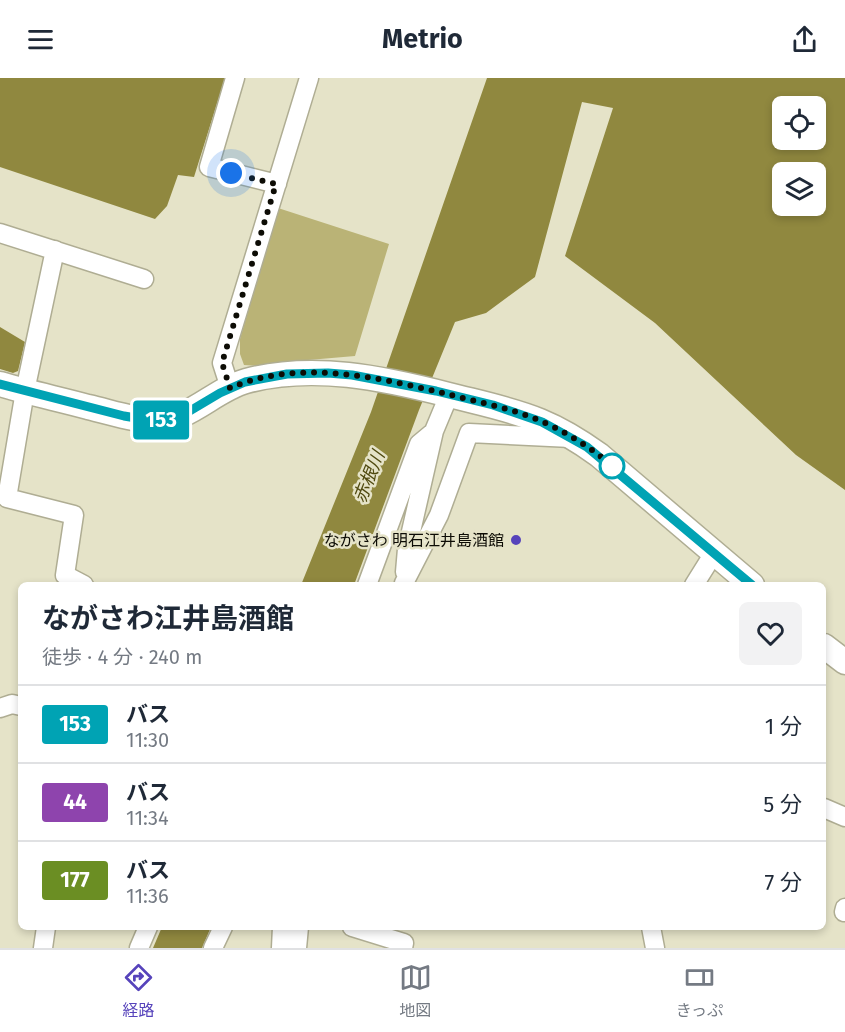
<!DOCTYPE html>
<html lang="ja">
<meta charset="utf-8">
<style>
body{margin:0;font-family:"Fira Sans","Noto Sans JP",sans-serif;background:#f2f2f3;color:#1f2937;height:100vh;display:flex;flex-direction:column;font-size:22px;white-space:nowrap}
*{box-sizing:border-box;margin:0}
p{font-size:20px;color:#747a83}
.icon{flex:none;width:33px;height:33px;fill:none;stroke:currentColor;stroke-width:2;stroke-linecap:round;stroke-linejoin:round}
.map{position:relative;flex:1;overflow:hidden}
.panel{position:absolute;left:18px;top:504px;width:808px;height:348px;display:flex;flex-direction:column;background:#fff;border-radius:9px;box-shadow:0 3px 9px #0003}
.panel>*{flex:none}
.badge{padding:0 12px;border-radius:4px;font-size:21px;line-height:39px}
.fabs{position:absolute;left:772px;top:18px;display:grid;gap:12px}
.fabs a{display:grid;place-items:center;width:54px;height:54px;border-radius:9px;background:#fff;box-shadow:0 3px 9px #0003;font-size:30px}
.you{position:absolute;width:30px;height:30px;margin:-15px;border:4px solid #fff;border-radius:50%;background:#1a73e8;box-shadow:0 0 0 9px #1a73e833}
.map>.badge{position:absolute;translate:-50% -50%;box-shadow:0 0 0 3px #fff}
.round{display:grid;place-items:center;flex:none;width:63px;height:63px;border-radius:9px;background:#f2f2f3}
.headline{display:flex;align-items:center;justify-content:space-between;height:102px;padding:0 24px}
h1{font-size:28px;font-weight:700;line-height:45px}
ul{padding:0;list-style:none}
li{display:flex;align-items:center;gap:18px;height:78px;padding:0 24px;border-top:2px solid #e0e1e3}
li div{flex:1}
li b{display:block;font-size:22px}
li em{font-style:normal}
li .badge{min-width:66px;font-weight:700;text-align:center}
header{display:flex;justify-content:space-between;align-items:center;height:78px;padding:0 24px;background:#fff;font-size:27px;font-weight:700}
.tab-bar{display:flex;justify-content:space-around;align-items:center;height:84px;border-top:2px solid #e0e1e3;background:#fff;font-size:16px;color:#747a83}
.tab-bar a{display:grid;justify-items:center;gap:3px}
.tab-bar .on{color:#5643bb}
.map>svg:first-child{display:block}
.green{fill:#bab376}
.water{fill:#90883f;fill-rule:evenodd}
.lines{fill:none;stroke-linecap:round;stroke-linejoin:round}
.minor-casing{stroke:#afad93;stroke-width:21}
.major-casing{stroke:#afad93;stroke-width:27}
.minor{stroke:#fff;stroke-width:18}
.major{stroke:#fff;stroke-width:24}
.line-casing{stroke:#fff;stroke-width:14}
.line{stroke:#00a3b4;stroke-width:9}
.walk{stroke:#0d0c05;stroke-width:6;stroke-dasharray:0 10.8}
.stop-dot{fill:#fff;stroke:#00a3b4;stroke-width:3}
.poi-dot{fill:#5643bb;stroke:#e5e3c8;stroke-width:2}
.labels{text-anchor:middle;stroke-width:5;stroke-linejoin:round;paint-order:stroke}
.poi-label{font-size:16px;fill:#0d0c05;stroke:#e5e3c8;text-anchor:end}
.water-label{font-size:18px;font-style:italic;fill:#504a10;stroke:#e5e3c8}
</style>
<header><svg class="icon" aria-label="menu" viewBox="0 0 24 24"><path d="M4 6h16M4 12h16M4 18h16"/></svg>Metrio<svg class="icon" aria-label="share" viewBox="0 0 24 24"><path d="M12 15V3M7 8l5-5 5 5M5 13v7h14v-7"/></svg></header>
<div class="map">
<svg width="845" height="870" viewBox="0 0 845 870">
<rect width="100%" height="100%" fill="#e5e3c8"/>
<path class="green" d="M 278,130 L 389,166 L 355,278 L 285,284 L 260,288 L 244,287 L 240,276 L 240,261 Z"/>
<path class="water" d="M 0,0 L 225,0 L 194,99 L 178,97 L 167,128 L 155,141 L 0,89 Z
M 487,0 L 845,0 L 845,412 L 796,377 L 655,245 L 565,178 L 613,30 L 582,24 L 535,199 L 486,235 L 455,244 L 419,332 L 354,507 L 301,507 L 371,334 ZM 783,28 L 816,28 L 816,62 L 783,62 ZM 783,94 L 816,94 L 816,128 L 783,128 Z
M 0,249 L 25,264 L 18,293 L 13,295 L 0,291 Z
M 162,849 L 211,849 L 202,870 L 153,870 Z"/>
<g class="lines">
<defs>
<path id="minor" d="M 235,0 L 209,89 L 277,106
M 0,155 L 144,201
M 55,172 L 25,313 L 7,420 L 74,437 L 65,497 L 84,507
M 230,310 L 222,285 L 309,0
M 405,494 L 407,471 L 434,353 L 449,317
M 404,505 L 439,437 L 469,355 L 571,360
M 367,507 L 419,366 L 431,356
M 694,507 L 714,475
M 0,630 L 12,626 L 21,628
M 824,730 L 845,739
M 844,834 L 845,830
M 352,849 L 404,865 L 403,870
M 651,849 L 655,870
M 43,870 L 46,849
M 139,870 L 148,849
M 213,870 L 223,849
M 281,870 L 282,849
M 297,870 L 299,849"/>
<path id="major" d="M 0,306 C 29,315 59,321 88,329 C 110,334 133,342 155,343 C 189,343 214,312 246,303 C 313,285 383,300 449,317 C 480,325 511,331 540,343 C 562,352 581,364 599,377 L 752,507
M 824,568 L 845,584"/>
</defs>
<use href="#minor" class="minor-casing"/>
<use href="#major" class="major-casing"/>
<use href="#minor" class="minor"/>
<use href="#major" class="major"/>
</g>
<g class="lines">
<defs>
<path id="line" d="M 0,306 L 124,338 L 154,343 L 169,342 L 183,337 L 220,315 L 245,304 L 287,296 L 328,295 L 352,297 L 436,313 L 493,327 L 542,344 L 587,369 L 752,507"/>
</defs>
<use href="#line" class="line-casing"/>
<use href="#line" class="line"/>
<path class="walk" d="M 231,95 L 276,106 L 222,285 L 230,310 C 300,280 380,300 451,317 C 482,325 514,331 543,344 C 570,356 594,372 616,391 L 612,388"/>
</g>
<circle class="stop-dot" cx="612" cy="388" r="12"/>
<circle class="poi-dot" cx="516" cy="462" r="6"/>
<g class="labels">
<g class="poi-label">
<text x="504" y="468">ながさわ 明石江井島酒館</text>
</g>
<g class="water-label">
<text transform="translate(369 399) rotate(-68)" y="6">赤根川</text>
</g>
</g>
</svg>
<div class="fabs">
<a><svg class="icon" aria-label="locate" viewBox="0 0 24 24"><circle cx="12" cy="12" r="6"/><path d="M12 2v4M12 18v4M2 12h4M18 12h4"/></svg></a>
<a><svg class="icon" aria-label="layers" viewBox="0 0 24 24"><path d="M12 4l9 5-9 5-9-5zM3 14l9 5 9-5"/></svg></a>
</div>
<div class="you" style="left:231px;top:95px"></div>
<b class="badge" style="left:161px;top:342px;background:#00a3b4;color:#fff">153</b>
<section class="panel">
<div class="headline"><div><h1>ながさわ江井島酒館</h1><p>徒歩 · 4 分 · 240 m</p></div><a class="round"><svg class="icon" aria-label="heart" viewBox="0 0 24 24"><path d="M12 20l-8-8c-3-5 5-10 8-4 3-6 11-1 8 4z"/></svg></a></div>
<ul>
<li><span class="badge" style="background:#00a3b4;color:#fff">153</span><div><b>バス</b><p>11:30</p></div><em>1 分</em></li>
<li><span class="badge" style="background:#8e44ad;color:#fff">44</span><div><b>バス</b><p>11:34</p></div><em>5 分</em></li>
<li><span class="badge" style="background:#6b8e23;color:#fff">177</span><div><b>バス</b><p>11:36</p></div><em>7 分</em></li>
</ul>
</section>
</div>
<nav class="tab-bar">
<a class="on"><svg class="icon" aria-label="directions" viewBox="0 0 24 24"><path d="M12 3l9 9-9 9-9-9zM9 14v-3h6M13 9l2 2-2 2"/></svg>経路</a>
<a><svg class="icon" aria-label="map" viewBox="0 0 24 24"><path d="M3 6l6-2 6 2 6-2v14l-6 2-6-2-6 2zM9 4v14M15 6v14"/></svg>地図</a>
<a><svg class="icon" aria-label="tickets" viewBox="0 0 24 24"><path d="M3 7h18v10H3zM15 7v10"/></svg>きっぷ</a>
</nav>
